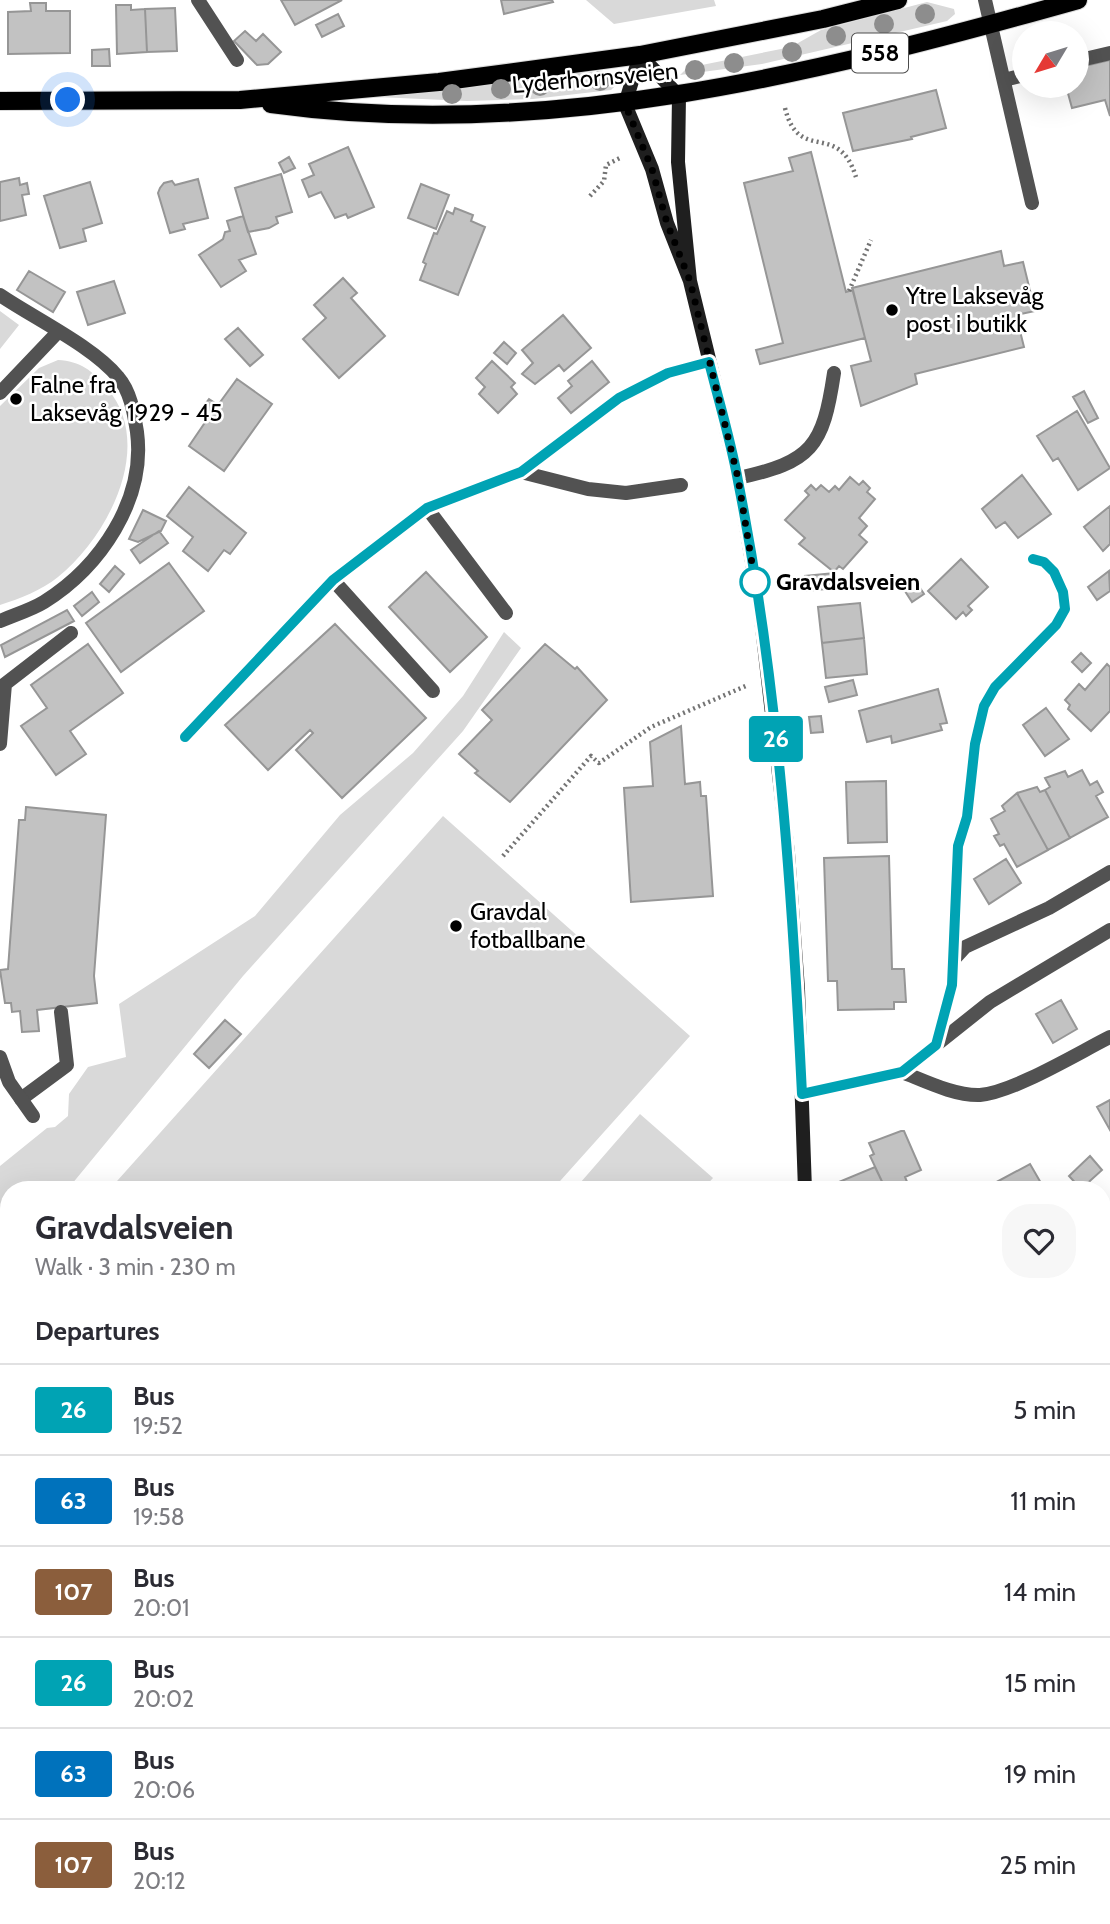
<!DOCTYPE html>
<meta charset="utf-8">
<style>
body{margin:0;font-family:Cabin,sans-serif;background:#f7f7f7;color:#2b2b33;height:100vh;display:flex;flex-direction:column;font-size:26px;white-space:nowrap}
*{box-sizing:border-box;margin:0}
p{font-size:23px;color:#7c7c81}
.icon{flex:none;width:38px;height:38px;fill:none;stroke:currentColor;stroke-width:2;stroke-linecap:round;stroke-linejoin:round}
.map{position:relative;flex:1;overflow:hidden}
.side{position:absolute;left:0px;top:1181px;width:1111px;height:744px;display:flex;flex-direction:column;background:#fff;border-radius:28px 28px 0 0;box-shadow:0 7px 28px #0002}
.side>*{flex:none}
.badge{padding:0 14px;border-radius:5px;font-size:24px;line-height:46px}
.needle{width:46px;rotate:232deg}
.fabs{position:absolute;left:1012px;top:21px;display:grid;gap:14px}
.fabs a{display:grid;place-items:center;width:77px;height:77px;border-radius:50%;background:#fff;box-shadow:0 7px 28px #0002;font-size:35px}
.you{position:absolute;width:35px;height:35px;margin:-18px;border:5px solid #fff;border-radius:50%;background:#1a73e8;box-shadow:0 0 0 10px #1a73e833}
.map>.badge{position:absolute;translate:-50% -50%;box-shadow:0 0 0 4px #fff}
h2{padding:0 35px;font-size:26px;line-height:63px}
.round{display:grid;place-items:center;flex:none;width:74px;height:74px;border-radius:28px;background:#f7f7f7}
.overview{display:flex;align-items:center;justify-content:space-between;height:119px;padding:0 35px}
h1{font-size:33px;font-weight:700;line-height:52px}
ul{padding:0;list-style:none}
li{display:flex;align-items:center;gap:21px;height:91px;padding:0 35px;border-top:2px solid #e1e1e2}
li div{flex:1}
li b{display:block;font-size:26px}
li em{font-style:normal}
li .badge{min-width:77px;font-weight:700;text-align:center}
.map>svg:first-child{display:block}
.green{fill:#d9d9d9}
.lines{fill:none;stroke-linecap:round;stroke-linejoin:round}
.stream{stroke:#a0a0a0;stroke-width:9}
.building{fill:#c2c2c2;stroke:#969696;stroke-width:2}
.primary-casing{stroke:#dbdbdb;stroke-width:20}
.path{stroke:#747474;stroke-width:4.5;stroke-dasharray:2 3.5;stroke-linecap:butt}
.lane{stroke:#525252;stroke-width:14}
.street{stroke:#525252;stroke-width:14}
.secondary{stroke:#1f1f1f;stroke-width:14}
.primary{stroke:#000;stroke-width:18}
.tree{fill:#8d8d8d}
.line-casing{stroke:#fff;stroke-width:16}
.line{stroke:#00a3b4;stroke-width:10}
.walk{stroke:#000;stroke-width:7;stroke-dasharray:0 12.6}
.poi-dot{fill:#000;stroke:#fff;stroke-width:2.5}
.stop-dot{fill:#fff;stroke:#00a3b4;stroke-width:3.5}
.labels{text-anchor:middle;stroke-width:5;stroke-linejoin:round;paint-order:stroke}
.shield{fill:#fff;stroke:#4c4c4c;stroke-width:2}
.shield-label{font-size:23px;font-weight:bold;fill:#000}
.street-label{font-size:24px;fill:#000;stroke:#fff}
.poi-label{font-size:24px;fill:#000;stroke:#fff;text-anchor:start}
.stop-label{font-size:24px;font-weight:bold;fill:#000;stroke:#fff;text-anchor:start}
</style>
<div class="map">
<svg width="1110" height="1924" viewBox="0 0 1110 1924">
<rect width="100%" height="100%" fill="#fff"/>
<path class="green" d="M 586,0 L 714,0 L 716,6 L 614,24 Z
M 927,2 L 954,9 L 955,14 L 947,21 L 762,64 L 680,75 L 687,68 L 791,47 L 821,30 Z
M 573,72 L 609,72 L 616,77 L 617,84 L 611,90 L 533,99 L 467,101 L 377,97 Z
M 0,311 L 19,325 L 0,349 Z
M 58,360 C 80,361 93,371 107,388 C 156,445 108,537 58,577 C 42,590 19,599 0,605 L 0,406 L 39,368 Z
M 504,632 L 521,648 L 463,731 L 243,976 L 67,1190 L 9,1190 L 9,1258 L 0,1268 L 0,1166 L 47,1128 L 55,1127 L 68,1116 L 69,1094 L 88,1067 L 126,1057 L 119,1004 L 255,916 L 340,815 L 413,753 L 463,696 Z
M 443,816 L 690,1036 L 552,1190 L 109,1190 Z
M 640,1114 L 713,1178 L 702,1190 L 574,1190 Z
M 9,1275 L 9,1719 L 0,1710 L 0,1282 Z"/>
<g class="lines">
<path class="stream" d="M 0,1323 L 9,1317"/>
</g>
<path class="building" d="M 281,0 L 342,0 L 295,25 Z
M 501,0 L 552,0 L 553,2 L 504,14 Z
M 30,3 L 46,3 L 46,11 L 70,11 L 70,53 L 8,54 L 8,12 L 31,11 Z
M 116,5 L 131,5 L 131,10 L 145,9 L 147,52 L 117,54 Z
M 175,8 L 177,51 L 147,52 L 145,9 Z
M 338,14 L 344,26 L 322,37 L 316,25 Z
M 245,31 L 256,41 L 263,34 L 281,52 L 268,64 L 257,65 L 234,41 Z
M 109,49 L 110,66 L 92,66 L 92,50 Z
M 1110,60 L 1110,116 L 1105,100 L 1072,108 L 1066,86 L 1076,86 L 1076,68 Z
M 936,90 L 946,128 L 911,137 L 912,139 L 853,151 L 843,113 Z
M 348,147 L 374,207 L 348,218 L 346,214 L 335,218 L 321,192 L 309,197 L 302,180 L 314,175 L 309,164 Z
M 811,152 L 846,292 L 853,290 L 865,338 L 760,364 L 756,350 L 783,343 L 744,183 L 793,171 L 789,158 Z
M 289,157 L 295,168 L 284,173 L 279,163 Z
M 281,174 L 292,212 L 276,217 L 278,223 L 269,228 L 248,232 L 235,188 Z
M 19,178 L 20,185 L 27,183 L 29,194 L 22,195 L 26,215 L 0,221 L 0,182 Z
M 198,179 L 208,218 L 183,224 L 185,229 L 170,233 L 158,193 L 160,188 L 164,183 L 172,181 L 175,185 Z
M 90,182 L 102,223 L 83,229 L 86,241 L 60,248 L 44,196 Z
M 421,184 L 449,195 L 436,229 L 408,218 Z
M 455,208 L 473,215 L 471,221 L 485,227 L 458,295 L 420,280 L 426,264 L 423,262 L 434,233 L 437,234 L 447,211 L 453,214 Z
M 243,216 L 256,254 L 239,260 L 246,271 L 221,287 L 199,255 L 223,239 L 225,232 L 230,231 L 227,221 Z
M 1001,251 L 1004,266 L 1023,262 L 1035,311 L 1016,315 L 1024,347 L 915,374 L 917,384 L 861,406 L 851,366 L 871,361 L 852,288 Z
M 29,271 L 65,292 L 53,312 L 17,290 Z
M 343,278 L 357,293 L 351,298 L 385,336 L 339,378 L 303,339 L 326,318 L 314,305 Z
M 114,281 L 125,313 L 88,325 L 77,292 Z
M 563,315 L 591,348 L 564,371 L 559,365 L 535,384 L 522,374 L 533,363 L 522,350 Z
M 238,328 L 263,355 L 250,366 L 225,339 Z
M 504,342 L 516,353 L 507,364 L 494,353 Z
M 492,361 L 515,383 L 511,387 L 517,394 L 498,413 L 479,394 L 485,387 L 476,378 Z
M 592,361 L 609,382 L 571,413 L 558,398 L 572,386 L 568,381 Z
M 237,379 L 272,404 L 224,471 L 189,446 L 208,418 L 199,412 L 209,399 L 218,405 Z
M 1084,391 L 1098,418 L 1088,423 L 1073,397 Z
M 1077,411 L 1110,468 L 1078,490 L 1058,458 L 1053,461 L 1037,436 Z
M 1022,475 L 1051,514 L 1018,538 L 1005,522 L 996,528 L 982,509 Z
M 850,477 L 859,485 L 863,481 L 870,488 L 867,492 L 875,499 L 859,518 L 867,526 L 859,535 L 867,542 L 843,569 L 839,566 L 834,572 L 799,544 L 805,538 L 785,520 L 809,495 L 805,491 L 811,485 L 816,490 L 821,485 L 829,492 L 835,486 L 839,490 Z
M 189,487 L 246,533 L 230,554 L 224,550 L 208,571 L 183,551 L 193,537 L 167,516 Z
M 1110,506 L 1110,544 L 1103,551 L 1084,527 Z
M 143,510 L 166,521 L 161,531 L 138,542 L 129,539 Z
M 159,531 L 168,543 L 140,563 L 131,550 Z
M 961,559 L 988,587 L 968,606 L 972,610 L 966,616 L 963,612 L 956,619 L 928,591 Z
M 169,563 L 204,611 L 121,672 L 86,623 Z
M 115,566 L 124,574 L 109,592 L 100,584 Z
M 1109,571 L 1110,591 L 1097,600 L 1088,587 Z
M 426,572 L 487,637 L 450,672 L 389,607 Z
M 834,573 L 835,588 L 806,591 L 805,576 Z
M 915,580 L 924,594 L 912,602 L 903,588 Z
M 92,592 L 99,602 L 82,616 L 74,606 Z
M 860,603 L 864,638 L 822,643 L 818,607 Z
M 67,610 L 74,621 L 5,657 L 1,645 Z
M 335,624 L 426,718 L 342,798 L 296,750 L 313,733 L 310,730 L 268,770 L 225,725 Z
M 864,638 L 867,674 L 826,678 L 822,643 Z
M 88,644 L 123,693 L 70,731 L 86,754 L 56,775 L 21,726 L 47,708 L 31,685 Z
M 545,644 L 575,669 L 577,667 L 607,700 L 510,802 L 475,773 L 478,771 L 459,754 L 492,720 L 482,710 Z
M 1081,653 L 1091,663 L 1082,672 L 1072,662 Z
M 1107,664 L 1110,667 L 1110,711 L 1091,731 L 1068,709 L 1070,705 L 1065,700 L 1079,684 L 1085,690 Z
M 853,680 L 857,695 L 829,702 L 825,687 Z
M 938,689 L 947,723 L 940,724 L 942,730 L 892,743 L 891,736 L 867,742 L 859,711 Z
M 1046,708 L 1069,739 L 1045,756 L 1023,725 Z
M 821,716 L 823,732 L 811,733 L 809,717 Z
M 681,726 L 685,784 L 700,782 L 701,796 L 706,796 L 713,896 L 631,902 L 624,788 L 653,786 L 650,742 Z
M 1082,770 L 1090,785 L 1097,781 L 1103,792 L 1096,796 L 1108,817 L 1070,838 L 1045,790 L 1050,787 L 1045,778 L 1065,771 L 1068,777 Z
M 886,781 L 887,842 L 848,843 L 846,782 Z
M 1037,787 L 1040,792 L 1045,790 L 1070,838 L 1048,850 L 1017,793 Z
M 1017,793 L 1048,850 L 1017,867 L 1004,844 L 1000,846 L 994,836 L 999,834 L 991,819 L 1005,811 L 1002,806 Z
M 26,807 L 106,815 L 94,976 L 97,1003 L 37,1010 L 39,1031 L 22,1032 L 20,1011 L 12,1012 L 11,1003 L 5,1003 L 0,970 L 8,969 L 19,820 L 25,820 Z
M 889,856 L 892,969 L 904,969 L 906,1002 L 894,1002 L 894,1009 L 838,1010 L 837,981 L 828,981 L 824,858 Z
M 1006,859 L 1021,883 L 989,904 L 974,879 Z
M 1061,1000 L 1077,1029 L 1053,1043 L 1036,1014 Z
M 225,1020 L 241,1034 L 209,1068 L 194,1054 Z
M 1110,1100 L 1110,1130 L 1097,1107 Z
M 901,1131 L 904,1131 L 921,1170 L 905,1177 L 910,1189 L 886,1190 L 870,1156 L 874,1154 L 869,1143 Z
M 1090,1156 L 1102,1170 L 1081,1189 L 1069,1176 Z
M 1030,1164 L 1045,1190 L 994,1190 L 991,1185 Z
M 875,1167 L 886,1190 L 837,1190 L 834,1184 Z
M 1110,1305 L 1110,1334 L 1102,1315 L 1102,1308 Z
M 1110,1540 L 1110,1578 L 1102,1569 L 1102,1547 Z
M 1102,1569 L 1110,1578 L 1110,1588 L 1102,1595 Z
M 0,1739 L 9,1749 L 9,1782 L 0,1790 Z
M 559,1916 L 587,1916 L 592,1924 L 551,1924 Z
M 940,1916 L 1026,1916 L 1032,1922 L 933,1924 Z"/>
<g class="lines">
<defs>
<path id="primary" d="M 0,101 L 240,100 L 439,82 L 640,55 L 823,19 L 898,0
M 271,104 C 546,142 815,74 1078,0"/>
</defs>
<use href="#primary" class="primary-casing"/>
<path class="path" d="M 785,108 C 799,165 838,119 856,177
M 590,196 L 604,181 L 606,165 L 622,157
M 849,291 L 871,240
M 503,856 L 591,756 L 599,763 L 651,727 L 748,685
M 0,1352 L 9,1347
M 0,1441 L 9,1445
M 0,1502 L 9,1493
M 0,1600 L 9,1608
M 0,1702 L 9,1683
M 0,1703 L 9,1711"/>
<path class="lane" d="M 198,0 L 237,60
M 985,0 L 1032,203
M 1076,61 L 1110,53
M 1004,80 L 1024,75
M 521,472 L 588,489 L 626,493 L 681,485
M 738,478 C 812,462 823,447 834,373
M 427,508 L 506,613
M 333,580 L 433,691
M 185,737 L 333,580 L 427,508 L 521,472 L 619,398 L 668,373 L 709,362
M 0,744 L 5,684 L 71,633
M 954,959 L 965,947 L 1049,908 L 1110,872
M 936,1045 L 952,985 L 958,846 L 967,817 L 975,744 L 984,706 L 995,687 L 1056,625 L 1065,609 L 1063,592 L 1054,572 L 1044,562 L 1033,559
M 902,1072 C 925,1081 955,1096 980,1095 C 1014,1092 1078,1053 1110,1037
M 21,1099 L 67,1065 L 61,1012
M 723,1916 L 742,1924
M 0,1918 L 5,1924
M 199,1924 L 209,1916"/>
<path class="street" d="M 0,295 C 34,318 94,347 118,377 C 131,392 134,414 137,432 C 146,500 100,567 44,602 C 31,610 14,615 0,621
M 0,393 L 57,333
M 0,1057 L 9,1082 L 33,1116
M 802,1094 L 902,1072 L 990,1002 L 1110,930
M 1102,1666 L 1110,1661
M 391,1916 L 392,1924
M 257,1924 L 264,1916"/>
<path class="secondary" d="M 690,281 L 678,162 L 679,96 L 640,55 L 625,104 L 652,169 L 667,223 L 690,281 L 738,478 L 760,610 L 788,853 L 798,989 L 805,1190
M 1102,1771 L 1110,1773"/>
<use href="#primary" class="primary"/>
</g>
<g class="tree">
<circle cx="925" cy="14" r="10"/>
<circle cx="884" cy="24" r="10"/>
<circle cx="836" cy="36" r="10"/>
<circle cx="792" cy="52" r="10"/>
<circle cx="734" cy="63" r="10"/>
<circle cx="695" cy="70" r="10"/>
<circle cx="600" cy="81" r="10"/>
<circle cx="540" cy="86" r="10"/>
<circle cx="501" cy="89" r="10"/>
<circle cx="452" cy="94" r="10"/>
</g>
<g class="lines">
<defs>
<path id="line" d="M 185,737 L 333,580 L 427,508 L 521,472 L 619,398 L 668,373 L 709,362 C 719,402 731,441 738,481 C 778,683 792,889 802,1094 L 902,1072 L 936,1045 L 952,985 L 958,846 L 967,817 L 975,744 L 984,706 L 995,687 L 1056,625 L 1065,609 L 1063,592 L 1054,572 L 1044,562 L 1033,559"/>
</defs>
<use href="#line" class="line-casing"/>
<use href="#line" class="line"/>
<path class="walk" d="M 68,100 L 240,100 L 331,112 L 438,114 L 625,104 L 652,169 L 667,223 L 690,281 L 738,478 L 756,588 L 755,582"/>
</g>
<g class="poi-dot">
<circle cx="892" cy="310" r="7"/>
<circle cx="16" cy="399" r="7"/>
<circle cx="456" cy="926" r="7"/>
</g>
<circle class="stop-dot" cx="755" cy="582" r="14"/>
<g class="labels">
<rect class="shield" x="852" y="33.5" width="56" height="39" rx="5"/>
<g class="shield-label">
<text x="880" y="61">558</text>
</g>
<g class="street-label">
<text transform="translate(595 78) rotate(-5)" y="8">Lyderhornsveien</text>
</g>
<g class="poi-label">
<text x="906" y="304">Ytre Laksevåg<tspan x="906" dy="28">post i butikk</tspan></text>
<text x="30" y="393">Falne fra<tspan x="30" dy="28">Laksevåg 1929 - 45</tspan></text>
<text x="470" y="920">Gravdal<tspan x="470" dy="28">fotballbane</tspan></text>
</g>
<g class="stop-label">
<text x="776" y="590">Gravdalsveien</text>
</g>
</g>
</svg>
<div class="fabs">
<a><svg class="needle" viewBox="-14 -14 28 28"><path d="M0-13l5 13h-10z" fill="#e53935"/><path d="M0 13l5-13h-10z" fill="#7c7c81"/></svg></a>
</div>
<div class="you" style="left:68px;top:100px"></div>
<b class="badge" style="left:776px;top:739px;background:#00a3b4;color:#fff">26</b>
<section class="side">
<div class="overview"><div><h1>Gravdalsveien</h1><p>Walk · 3 min · 230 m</p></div><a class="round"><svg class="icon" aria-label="heart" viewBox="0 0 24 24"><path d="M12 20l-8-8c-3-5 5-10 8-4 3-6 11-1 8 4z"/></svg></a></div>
<h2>Departures</h2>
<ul>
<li><span class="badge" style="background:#00a3b4;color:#fff">26</span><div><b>Bus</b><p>19:52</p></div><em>5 min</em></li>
<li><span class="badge" style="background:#0072bc;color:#fff">63</span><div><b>Bus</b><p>19:58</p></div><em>11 min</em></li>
<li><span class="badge" style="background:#8b5e3c;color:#fff">107</span><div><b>Bus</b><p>20:01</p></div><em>14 min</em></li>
<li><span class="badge" style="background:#00a3b4;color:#fff">26</span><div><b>Bus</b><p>20:02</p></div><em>15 min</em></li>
<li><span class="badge" style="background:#0072bc;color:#fff">63</span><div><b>Bus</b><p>20:06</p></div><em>19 min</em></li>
<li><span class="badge" style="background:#8b5e3c;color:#fff">107</span><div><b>Bus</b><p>20:12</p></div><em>25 min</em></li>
</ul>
</section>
</div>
